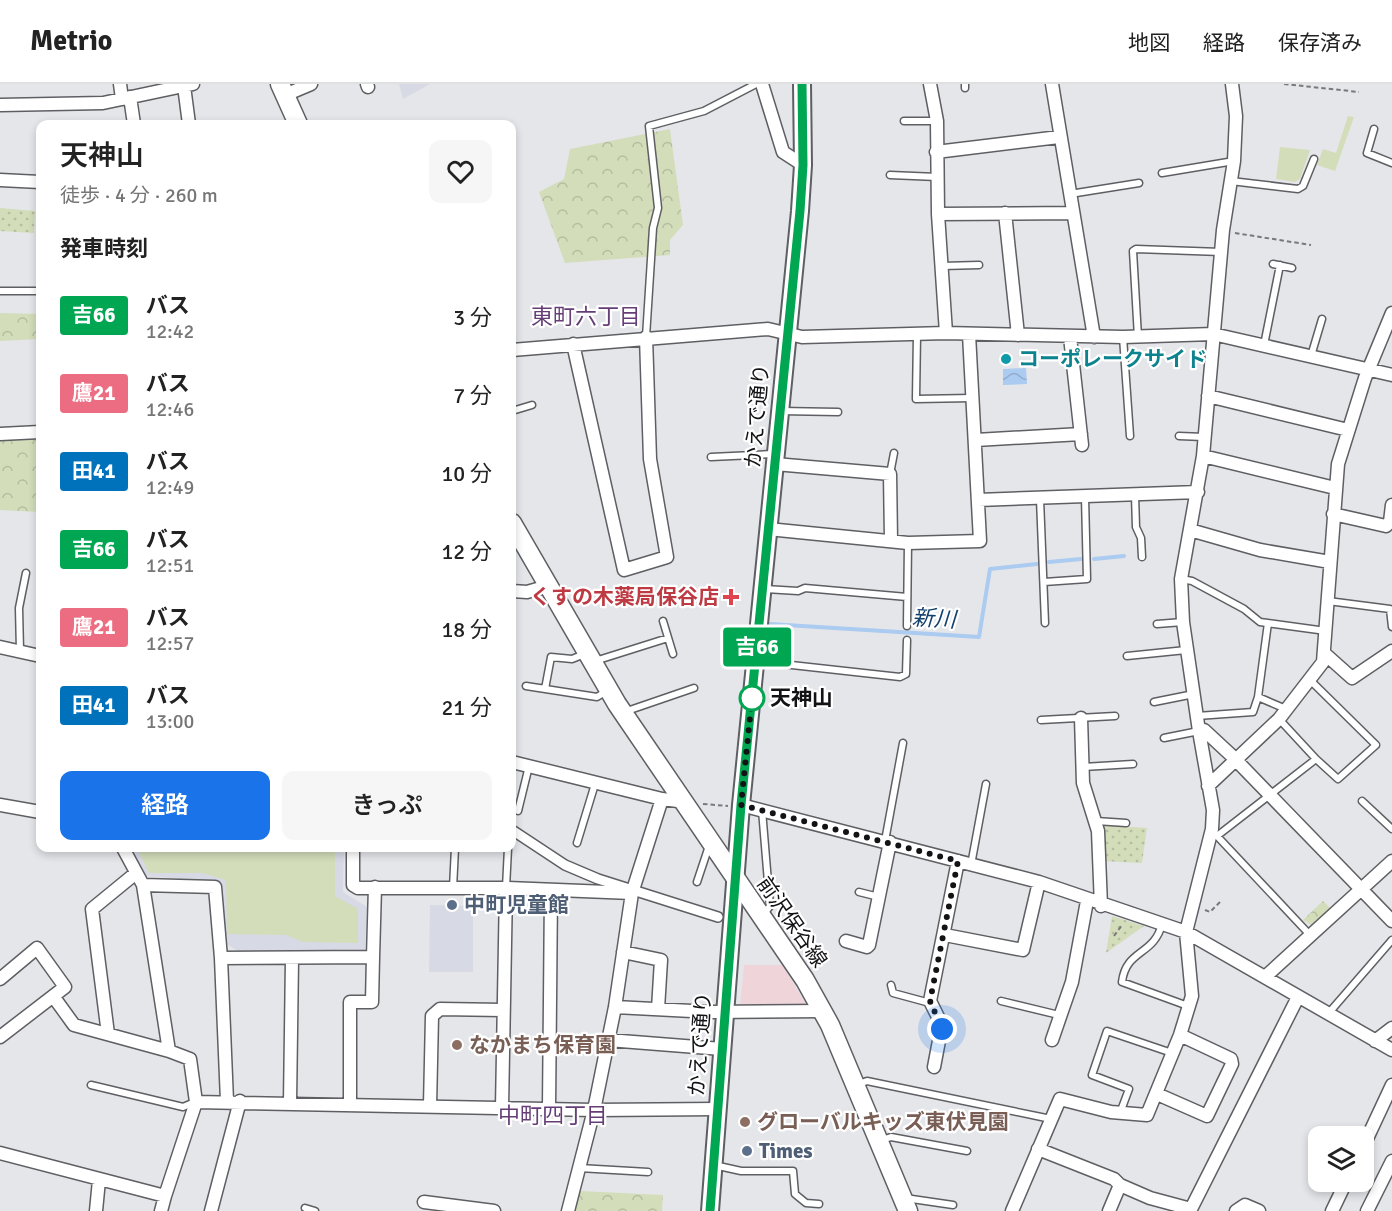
<!DOCTYPE html>
<html lang="ja">
<meta charset="utf-8">
<style>
body{margin:0;font-family:Signika,"Noto Sans JP",sans-serif;background:#f6f6f6;color:#222;height:100vh;display:flex;flex-direction:column;font-size:22px;white-space:nowrap}
*{box-sizing:border-box;margin:0}
p{font-size:20px;color:#767676}
.icon{flex:none;width:33px;height:33px;fill:none;stroke:currentColor;stroke-width:2;stroke-linecap:round;stroke-linejoin:round}
.map{position:relative;flex:1;overflow:hidden}
.details{position:absolute;left:36px;top:36px;width:480px;height:732px;display:flex;flex-direction:column;background:#fff;border-radius:12px;box-shadow:0 3px 9px #0003}
.details>*{flex:none}
.badge{padding:0 12px;border-radius:4px;font-size:21px;line-height:39px}
.buttons{position:absolute;left:1308px;top:1042px;display:grid;gap:12px}
.buttons a{display:grid;place-items:center;width:66px;height:66px;border-radius:12px;background:#fff;box-shadow:0 3px 9px #0003;font-size:30px}
.you{position:absolute;width:30px;height:30px;margin:-15px;border:4px solid #fff;border-radius:50%;background:#1a73e8;box-shadow:0 0 0 9px #1a73e833}
.map>.badge{position:absolute;translate:-50% -50%;box-shadow:0 0 0 3px #fff}
h2{padding:0 24px;font-size:22px;line-height:54px}
.round{display:grid;place-items:center;flex:none;width:63px;height:63px;border-radius:12px;background:#f6f6f6}
.head{display:flex;align-items:center;justify-content:space-between;height:102px;padding:0 24px}
h1{font-size:28px;font-weight:600;line-height:45px}
.primary-button{display:flex;gap:12px;margin-top:auto;padding:12px 24px}
.primary-button a{flex:1;height:69px;border-radius:12px;background:#1a73e8;color:#fff;font-size:24px;font-weight:600;line-height:69px;text-align:center}
.primary-button a+a{background:#f6f6f6;color:#222}
ul{padding:0;list-style:none}
li{display:flex;align-items:center;gap:18px;height:78px;padding:0 24px}
li div{flex:1}
li b{display:block;font-size:22px}
li em{font-style:normal}
li .badge{min-width:66px;font-weight:700;text-align:center}
header{display:flex;align-items:center;gap:36px;box-sizing:border-box;height:84px;padding:0 30px;background:#fff;border-bottom:2px solid #e0e0e0}
header strong{font-size:28px}
nav{display:flex;gap:33px;margin-inline-start:auto;font-size:21px}
.map>svg:first-child{display:block}
.built{fill:#d7dae5}
.industrial{fill:#efd4da}
.grass{fill:#d3ddba}
.forest{fill:url(#forest-crowns)}
.park{fill:url(#park-dots)}
.water{fill:url(#water-waves)}
.lines{fill:none;stroke-linecap:round;stroke-linejoin:round}
.stream{stroke:#abcbf0;stroke-width:4}
.service-casing{stroke:#5e5f63;stroke-width:9}
.pedestrian-casing{stroke:#5e5f63;stroke-width:12}
.minor-casing{stroke:#5e5f63;stroke-width:15}
.tertiary-casing{stroke:#5e5f63;stroke-width:20}
.secondary-casing{stroke:#5e5f63;stroke-width:21}
.path{stroke:#79797c;stroke-width:2;stroke-dasharray:4.5 3;stroke-linecap:butt}
.service{stroke:#fff;stroke-width:6}
.pedestrian{stroke:#fff;stroke-width:9}
.minor{stroke:#fff;stroke-width:12}
.tertiary{stroke:#fff;stroke-width:16}
.secondary{stroke:#fff;stroke-width:18}
.line-casing{stroke:#fff;stroke-width:14}
.line{stroke:#00a651;stroke-width:9}
.walk{stroke:#131315;stroke-width:6;stroke-dasharray:0 10.8}
.culture-dot{fill:#0f9aa8;stroke:#fff;stroke-width:2}
.health-dot{fill:#e0444e;stroke:#fff;stroke-width:2}
.stop-dot{fill:#fff;stroke:#00a651;stroke-width:3}
.service-dot{fill:#5c6f8a;stroke:#fff;stroke-width:2}
.education-dot{fill:#8d6e63;stroke:#fff;stroke-width:2}
.labels{text-anchor:middle;stroke-width:4.5;stroke-linejoin:round;paint-order:stroke}
.culture-label{font-size:21px;font-weight:bold;fill:#0d838f;stroke:#fff;text-anchor:start}
.street-label{font-size:21px;fill:#131315;stroke:#fff}
.health-label{font-size:21px;font-weight:bold;fill:#be3a42;stroke:#fff;text-anchor:end}
.stop-label{font-size:21px;font-weight:bold;fill:#131315;stroke:#fff;text-anchor:start}
.service-label{font-size:21px;font-weight:bold;fill:#4e5e75;stroke:#fff;text-anchor:start}
.education-label{font-size:21px;font-weight:bold;fill:#785e54;stroke:#fff;text-anchor:start}
.neighbourhood-label{font-size:22px;fill:#653e76;stroke:#fff}
.water-label{font-size:22px;font-style:italic;fill:#13406e;stroke:#fff}
</style>
<header>
<strong>Metrio</strong>
<nav><a>地図</a><a>経路</a><a>保存済み</a></nav>
</header>
<div class="map">
<svg width="1392" height="1127" viewBox="0 0 1392 1127">
<defs>
<pattern id="forest-crowns" width="20" height="18" patternUnits="userSpaceOnUse" patternTransform="scale(1.5)"><rect width="20" height="18" fill="#d3ddba"/><path d="M2 6a3 3 0 1 1 6 0M12 15a3 3 0 1 1 6 0" fill="none" stroke="#b4bd9f"/></pattern>
<pattern id="park-dots" width="8" height="8" patternUnits="userSpaceOnUse" patternTransform="scale(1.5)"><rect width="8" height="8" fill="#d3ddba"/><path d="M2 2h.1M6 6h.1" fill="none" stroke="#b4bd9f" stroke-width="1.8" stroke-linecap="round"/></pattern>
<pattern id="water-waves" width="16" height="10" patternUnits="userSpaceOnUse" patternTransform="scale(1.5)"><rect width="16" height="10" fill="#abcbf0"/><path d="M0 5q4-4 8 0t8 0" fill="none" stroke="#92adcd"/></pattern>
</defs>
<rect width="100%" height="100%" fill="#e5e6ea"/>
<path class="built" d="M 399,0 L 430,0 L 403,15 Z
M 131,764 L 344,764 L 343,808 L 367,823 L 365,867 L 239,868 L 224,858 L 222,798 L 146,792 Z
M 430,821 L 473,822 L 473,888 L 429,888 Z"/>
<path class="industrial" d="M 744,881 L 783,881 L 806,921 L 740,923 Z"/>
<path class="grass" d="M 1348,32 L 1354,33 L 1335,87 L 1317,81 L 1323,65 L 1336,69 Z
M 1280,63 L 1310,66 L 1300,95 L 1295,98 L 1276,95 Z
M 137,764 L 335,764 L 335,812 L 358,825 L 358,859 L 303,858 L 286,851 L 227,850 L 226,796 L 202,789 L 149,789 Z"/>
<path class="forest" d="M 670,45 L 683,141 L 670,156 L 670,171 L 565,179 L 539,108 L 564,95 L 570,65 Z
M 0,229 L 40,230 L 40,255 L 0,257 Z
M 40,351 L 40,428 L 0,426 L 0,354 Z
M 1323,817 L 1331,825 L 1313,842 L 1303,836 Z
M 580,1107 L 663,1111 L 662,1127 L 573,1127 Z"/>
<path class="park" d="M 0,124 L 35,127 L 34,149 L 0,147 Z
M 1100,741 L 1147,744 L 1142,779 L 1102,777 Z
M 1112,832 L 1144,842 L 1106,869 Z"/>
<path class="water" d="M 1026,284 L 1027,300 L 1003,301 L 1003,285 Z"/>
<g class="lines">
<path class="stream" d="M 1094,475 L 1124,472
M 1049,478 L 1081,475
M 770,540 L 979,553 L 990,485 L 1037,480"/>
<defs>
<path id="service" d="M 965,0 L 965,4
M 904,37 L 937,37
M 1374,45 L 1367,69 L 1392,79
M 1162,89 L 1234,77
M 890,91 L 937,93
M 1231,97 L 1298,105 L 1303,102 L 1314,75
M 1070,110 L 1139,99
M 1273,180 L 1292,184
M 942,182 L 979,181
M 0,207 L 40,207
M 917,250 L 916,315 L 972,314
M 646,253 L 653,144 L 658,124 L 649,42 L 704,27 L 756,0
M 1123,253 L 1130,352
M 1138,253 L 1133,167 L 1136,165 L 1221,168
M 1264,261 L 1280,181
M 1311,272 L 1322,235
M 512,327 L 532,321
M 780,327 L 838,328
M 1179,352 L 1204,353
M 711,373 L 774,370
M 890,390 L 894,369
M 1135,411 L 1136,443 L 1141,454 L 1142,473
M 1040,415 L 1045,539
M 1181,495 L 1192,497 L 1244,525 L 1260,538 L 1326,547
M 1044,498 L 1087,495 L 1085,413
M 765,505 L 798,507 L 805,504 L 907,513
M 1328,517 L 1390,525 L 1392,543
M 663,537 L 673,570
M 1157,540 L 1183,538
M 907,542 L 908,459
M 20,567 L 19,524 L 26,489
M 1127,572 L 1186,566
M 595,577 L 668,554
M 756,577 L 900,593 L 906,590 L 907,556
M 1310,596 L 1376,661 L 1338,695 L 1316,675
M 526,602 L 597,613 L 607,607
M 545,605 L 551,573 L 572,575 L 587,569
M 1258,613 L 1286,625
M 1154,618 L 1194,610
M 624,628 L 694,604
M 1197,632 L 1253,628 L 1258,613 L 1268,539
M 1041,636 L 1115,632
M 1164,654 L 1199,647
M 1083,683 L 1133,680
M 1362,717 L 1392,745
M 762,726 L 770,822 L 764,830
M 518,727 L 529,682
M 1096,737 L 1126,739
M 1212,746 L 1217,752 L 1316,675 L 1279,635
M 1217,752 L 1310,851
M 885,757 L 903,659
M 577,759 L 595,700
M 971,781 L 986,700
M 697,798 L 709,762
M 453,804 L 455,764
M 506,804 L 508,764
M 859,808 L 879,813
M 1162,840 C 1154,872 1126,865 1122,898 L 1188,922
M 891,901 L 893,909 L 930,919
M 1001,917 L 1059,931
M 1327,931 L 1392,856
M 859,1000 L 867,997 L 1051,1035
M 91,1001 L 183,1023 L 195,1018
M 1120,1029 L 1129,1005 L 1092,991 L 1107,947 L 1172,969
M 879,1057 L 891,1053 L 967,1067
M 714,1081 L 741,1087 L 793,1087 L 795,1110 L 806,1119 L 819,1120
M 579,1084 L 648,1088
M 905,1114 L 953,1121
M 305,1124 L 315,1127"/>
<path id="pedestrian" d="M 512,746 L 565,781 L 598,795 L 718,833"/>
<path id="minor" d="M 120,0 L 122,15
M 367,0 L 368,3
M 762,0 L 783,68 L 803,81
M 930,0 L 937,37 L 938,130 L 946,249
M 1052,0 L 1094,253
M 1232,0 L 1236,32 L 1234,77 L 1223,146 L 1203,372 L 1181,495 L 1183,538 L 1199,647 L 1204,646 L 1232,672 L 1392,837
M 184,2 L 189,40
M 285,11 L 311,0
M 130,13 L 134,40
M 0,21 L 103,19 L 193,0
M 936,68 L 1059,53
M 0,96 L 40,98
M 1005,129 L 1018,251
M 938,130 L 1073,129
M 1070,253 L 1082,361
M 573,260 L 624,486 L 667,473 L 650,375 L 646,253
M 512,266 L 768,245 L 802,253 L 946,249 L 1123,253 L 1213,250 L 1392,291
M 1208,312 L 1348,346
M 0,350 L 40,348
M 976,356 L 1081,350
M 1203,372 L 1335,404
M 775,380 L 890,390 L 891,456
M 978,416 L 1198,408
M 1333,430 L 1386,442 L 1390,438 L 1392,421
M 768,445 L 908,459 L 980,457 L 969,250
M 1190,446 L 1260,466 L 1330,478
M 512,507 L 527,508 L 548,502
M 0,563 L 40,572
M 1324,569 L 1352,594 L 1392,567
M 1081,634 L 1083,699 L 1098,747 L 1101,822
M 512,678 L 662,715 L 686,718
M 1208,702 L 1279,635 L 1323,578 L 1338,380 L 1365,294 L 1392,229
M 0,721 L 40,728
M 741,721 L 1039,798 L 1186,848 L 1392,966
M 353,764 L 353,801 L 358,804 L 506,804 L 632,809
M 143,801 L 215,803 L 221,874
M 945,851 L 1023,866 L 1039,798
M 846,857 L 867,863 L 869,861 L 890,758
M 623,868 L 661,876 L 658,925
M 1265,893 L 1392,777
M 0,895 L 37,864 L 65,903 L 0,953
M 53,912 L 74,941 L 169,967
M 615,923 L 711,928 L 823,927
M 108,950 L 92,825 L 136,789
M 608,956 L 722,965
M 1052,956 L 1072,898 L 1087,817
M 1375,957 L 1392,944
M 934,983 L 942,941 L 930,917 L 958,777
M 1157,1010 L 1207,1032 L 1232,980 L 1231,975 L 1180,951
M 227,1017 L 221,874 L 373,873 L 375,803
M 196,1018 L 594,1026 L 718,1025
M 290,1019 L 292,875
M 350,1020 L 350,918 L 372,918 L 373,873
M 430,1022 L 432,932 L 440,925 L 503,926
M 502,1024 L 506,804
M 549,1024 L 551,807
M 1364,1061 L 1392,1001
M 1038,1065 L 1114,1095 L 1120,1101 L 1109,1127
M 0,1069 L 165,1112 L 196,1018 L 190,975 L 169,967 L 143,801 L 123,764
M 1120,1101 L 1150,1114 L 1191,1125
M 424,1118 L 494,1127
M 96,1127 L 99,1096
M 161,1127 L 165,1112
M 211,1127 L 240,1017
M 568,1127 L 594,1026 L 615,923 L 632,809 L 662,715
M 1012,1127 L 1060,1015 L 1111,1028 L 1147,1031 L 1180,951 L 1192,912 L 1186,848 L 1212,745 L 1213,726 L 1199,647
M 1190,1127 L 1298,913
M 1236,1127 L 1245,1121 L 1259,1127
M 1332,1127 L 1346,1098
M 1367,1127 L 1392,1077"/>
<path id="tertiary" d="M 710,1127 L 741,721 L 800,127 L 803,81 L 802,0"/>
<path id="secondary" d="M 280,0 L 298,40
M 512,439 L 617,620 L 805,896 L 830,941 L 908,1127"/>
</defs>
<use href="#service" class="service-casing"/>
<use href="#pedestrian" class="pedestrian-casing"/>
<use href="#minor" class="minor-casing"/>
<use href="#tertiary" class="tertiary-casing"/>
<use href="#secondary" class="secondary-casing"/>
<path class="path" d="M 1284,0 L 1359,8
M 1235,149 L 1311,161
M 703,720 L 728,722
M 1205,826 L 1210,828 L 1221,817
M 1114,852 L 1122,841"/>
<use href="#service" class="service"/>
<use href="#pedestrian" class="pedestrian"/>
<use href="#minor" class="minor"/>
<use href="#tertiary" class="tertiary"/>
<use href="#secondary" class="secondary"/>
</g>
<g class="lines">
<defs>
<path id="line" d="M 710,1127 L 741,721 L 800,127 L 803,81 L 802,0"/>
</defs>
<use href="#line" class="line-casing"/>
<use href="#line" class="line"/>
<path class="walk" d="M 752,614 L 741,721 L 958,777 L 930,917 L 942,945"/>
</g>
<circle class="culture-dot" cx="1006" cy="275" r="6"/>
<path class="health-dot" d="M728 504h6v6h6v6h-6v6h-6v-6h-6v-6h6z"/>
<circle class="stop-dot" cx="752" cy="614" r="12"/>
<g class="service-dot">
<circle cx="452" cy="821" r="6"/>
<circle cx="747" cy="1067" r="6"/>
</g>
<g class="education-dot">
<circle cx="457" cy="961" r="6"/>
<circle cx="745" cy="1038" r="6"/>
</g>
<g class="labels">
<g class="culture-label">
<text x="1018" y="282">コーポレークサイド</text>
</g>
<g class="street-label">
<text transform="translate(757 332) rotate(-85)" y="7">かえで通り</text>
<text transform="translate(792 838) rotate(55)" y="7">前沢保谷線</text>
<text transform="translate(700 960) rotate(-86)" y="7">かえで通り</text>
</g>
<g class="health-label">
<text x="719" y="520">くすの木薬局保谷店</text>
</g>
<g class="stop-label">
<text x="770" y="621">天神山</text>
</g>
<g class="service-label">
<text x="464" y="828">中町児童館</text>
<text x="759" y="1074">Times</text>
</g>
<g class="education-label">
<text x="469" y="968">なかまち保育園</text>
<text x="757" y="1045">グローバルキッズ東伏見園</text>
</g>
<g class="neighbourhood-label">
<text x="586" y="240">東町六丁目</text>
<text x="553" y="1039">中町四丁目</text>
</g>
<g class="water-label">
<text transform="translate(934 534) rotate(3)" y="8">新川</text>
</g>
</g>
</svg>
<div class="buttons">
<a><svg class="icon" aria-label="layers" viewBox="0 0 24 24"><path d="M12 4l9 5-9 5-9-5zM3 14l9 5 9-5"/></svg></a>
</div>
<div class="you" style="left:942px;top:945px"></div>
<b class="badge" style="left:757px;top:563px;background:#00a651;color:#fff">吉66</b>
<section class="details">
<div class="head"><div><h1>天神山</h1><p>徒歩 · 4 分 · 260 m</p></div><a class="round"><svg class="icon" aria-label="heart" viewBox="0 0 24 24"><path d="M12 20l-8-8c-3-5 5-10 8-4 3-6 11-1 8 4z"/></svg></a></div>
<h2>発車時刻</h2>
<ul>
<li><span class="badge" style="background:#00a651;color:#fff">吉66</span><div><b>バス</b><p>12:42</p></div><em>3 分</em></li>
<li><span class="badge" style="background:#ec6d81;color:#fff">鷹21</span><div><b>バス</b><p>12:46</p></div><em>7 分</em></li>
<li><span class="badge" style="background:#0072bc;color:#fff">田41</span><div><b>バス</b><p>12:49</p></div><em>10 分</em></li>
<li><span class="badge" style="background:#00a651;color:#fff">吉66</span><div><b>バス</b><p>12:51</p></div><em>12 分</em></li>
<li><span class="badge" style="background:#ec6d81;color:#fff">鷹21</span><div><b>バス</b><p>12:57</p></div><em>18 分</em></li>
<li><span class="badge" style="background:#0072bc;color:#fff">田41</span><div><b>バス</b><p>13:00</p></div><em>21 分</em></li>
</ul>
<div class="primary-button"><a>経路</a><a>きっぷ</a></div>
</section>
</div>
